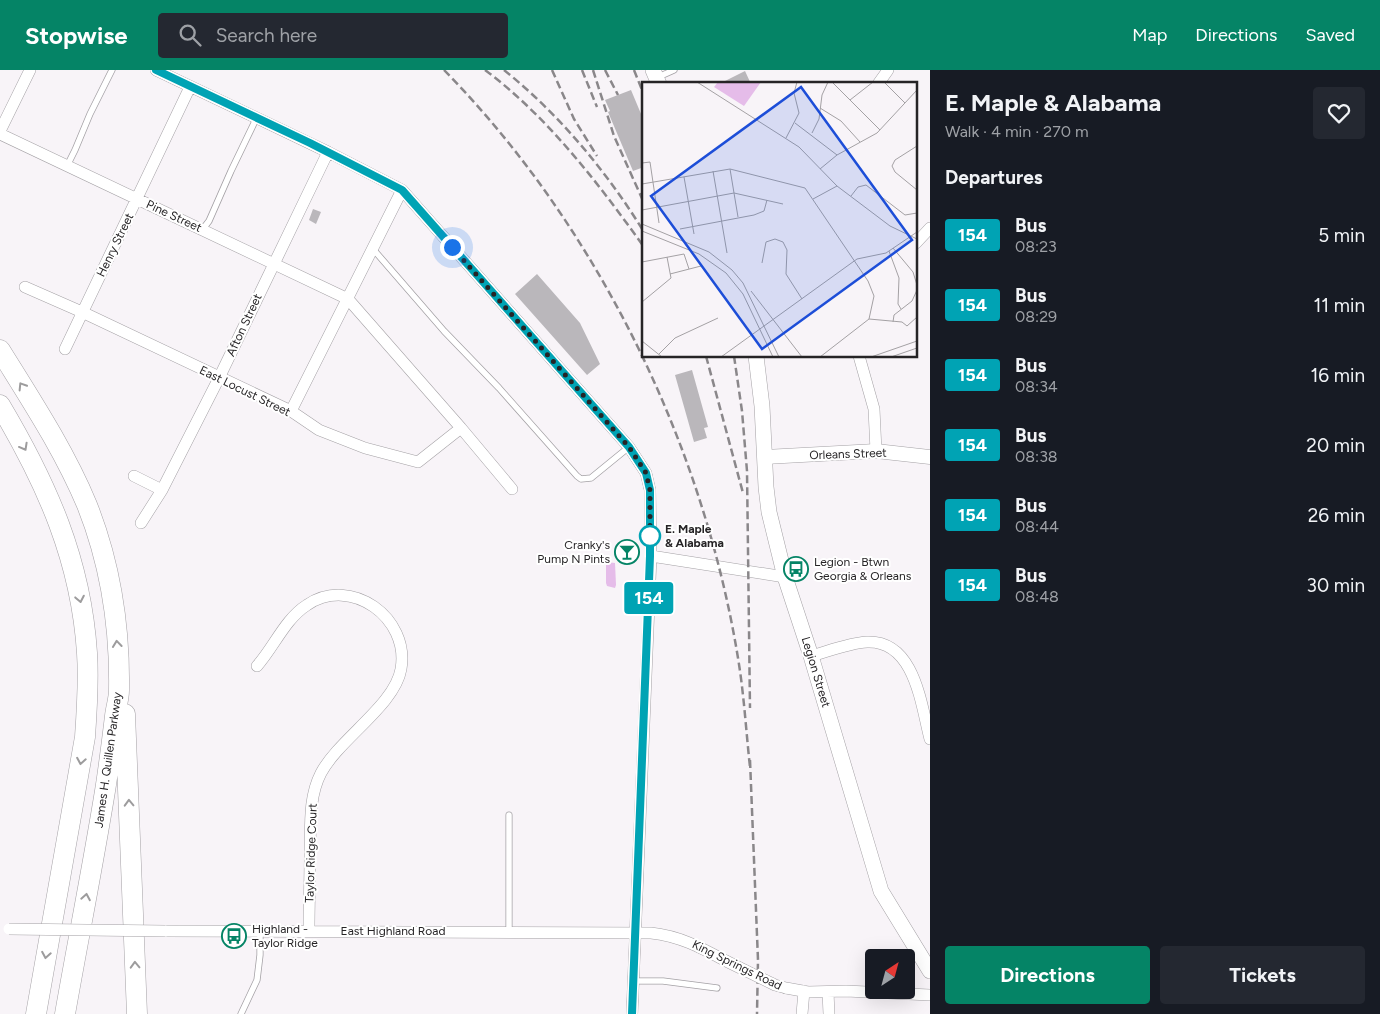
<!DOCTYPE html>
<meta charset="utf-8">
<style>
body{margin:0;font-family:Figtree,sans-serif;background:#242831;color:#f1f3f6;height:100vh;display:flex;flex-direction:column;font-size:19px;white-space:nowrap}
*{box-sizing:border-box;margin:0}
p{font-size:16px;color:#9ea1a6}
.icon{flex:none;width:28px;height:28px;fill:none;stroke:currentColor;stroke-width:2;stroke-linecap:round;stroke-linejoin:round}
.map{position:relative;flex:1;overflow:hidden}
.drawer{display:flex;flex-direction:column;background:#171b24;width:450px}
.drawer>*{flex:none}
.badge{padding:0 10px;border-radius:4px;font-size:18px;line-height:32px}
.needle{width:32px;rotate:36deg}
.buttons{position:absolute;left:865px;top:879px;display:grid;gap:10px}
.buttons a{display:grid;place-items:center;width:50px;height:50px;border-radius:5px;background:#171b24;box-shadow:0 5px 20px #0002;font-size:25px}
.you{position:absolute;width:25px;height:25px;margin:-12px;border:4px solid #fff;border-radius:50%;background:#1a73e8;box-shadow:0 0 0 8px #1a73e833}
.map>.badge{position:absolute;translate:-50% -50%;box-shadow:0 0 0 2px #fff}
h2{padding:0 15px;font-size:19px;line-height:45px}
.round{display:grid;place-items:center;flex:none;width:52px;height:52px;border-radius:5px;background:#242831}
.overview{display:flex;align-items:center;justify-content:space-between;height:85px;padding:0 15px}
h1{font-size:24px;font-weight:700;line-height:38px}
.primary-button{display:flex;gap:10px;margin-top:auto;padding:10px 15px}
.primary-button a{flex:1;height:58px;border-radius:5px;background:#058466;color:#fff;font-size:20px;font-weight:700;line-height:58px;text-align:center}
.primary-button a+a{background:#242831;color:#f1f3f6}
ul{padding:0;list-style:none}
li{display:flex;align-items:center;gap:15px;height:70px;padding:0 15px}
li div{flex:1}
li b{display:block;font-size:19px}
li em{font-style:normal}
li .badge{min-width:55px;font-weight:700;text-align:center}
header{display:flex;align-items:center;gap:30px;box-sizing:border-box;height:70px;padding:0 25px;background:#058466;color:#fff}
header strong{font-size:24px}
nav{display:flex;gap:28px;margin-inline-start:auto;font-size:18px}
.search{width:350px;height:45px;background:#242831;display:flex;align-items:center;gap:12px;box-sizing:border-box;padding:0 18px;border-radius:5px;color:#9ea1a6;font-size:19px}
main{display:flex;flex:1;min-height:0}
.map>svg:first-child{display:block}
.green{fill:#e5bce9}
.building{fill:#bab7bb}
.lines{fill:none;stroke-linecap:round;stroke-linejoin:round}
.service-casing{stroke:#a4a1a5;stroke-width:7}
.minor-casing{stroke:#a4a1a5;stroke-width:12}
.tertiary-casing{stroke:#a4a1a5;stroke-width:15}
.secondary-casing{stroke:#a4a1a5;stroke-width:16}
.motorway-casing{stroke:#a4a1a5;stroke-width:21}
.service{stroke:#fff;stroke-width:5.5}
.minor{stroke:#fff;stroke-width:11}
.tertiary{stroke:#fff;stroke-width:14}
.secondary{stroke:#fff;stroke-width:15}
.motorway{stroke:#fff;stroke-width:20}
.rail{stroke:#8a878a;stroke-width:2.5;stroke-dasharray:8 4;stroke-linecap:butt}
.minor-bridge-casing{stroke:#a4a1a5;stroke-width:12;stroke-linecap:butt}
.minor-bridge{stroke:#fff;stroke-width:11}
.oneway{stroke:#9d9c9d}
.line-casing{stroke:#fff;stroke-width:11}
.line{stroke:#00a3b4;stroke-width:8}
.walk{stroke:#262426;stroke-width:5;stroke-dasharray:0 9}
.stop-dot{fill:#fff;stroke:#00a3b4;stroke-width:2.5}
.labels{text-anchor:middle;stroke-width:4;stroke-linejoin:round;paint-order:stroke}
.street-label{font-size:12px;fill:#262426;stroke:#fff}
.stop-label{font-size:12px;font-weight:bold;fill:#262426;stroke:#fff;text-anchor:start}
.poi-label{font-size:12px;fill:#262426;stroke:#fff;text-anchor:start}
.inset-road{fill:none;stroke:#a4a1a4;stroke-width:1}
.view{fill:#1d4ed8;fill-opacity:0.15;stroke:#1d4ed8;stroke-width:2.5}
.inset-edge{fill:none;stroke:#262426;stroke-width:2.5}
</style>
<header>
<strong>Stopwise</strong>
<div class="search"><svg class="icon" aria-label="search" viewBox="0 0 24 24"><circle cx="10" cy="10" r="6"/><path d="M15 15l6 6"/></svg>Search here</div>
<nav><a>Map</a><a>Directions</a><a>Saved</a></nav>
</header>
<main>
<div class="map">
<svg width="930" height="944" viewBox="0 0 930 944">
<rect width="100%" height="100%" fill="#f8f4f8"/>
<path class="green" d="M 607,492 L 615,493 L 616,515 L 615,518 L 607,516 L 606,513 L 606,495 Z"/>
<path class="building" d="M 745,1 L 751,14 L 719,14 Z
M 631,20 L 644,51 L 644,97 L 633,101 L 608,42 L 610,41 L 605,30 Z
M 313,139 L 321,142 L 316,154 L 309,150 Z
M 537,204 L 580,253 L 600,294 L 587,305 L 515,224 Z
M 692,300 L 708,357 L 704,358 L 707,368 L 694,372 L 675,305 Z"/>
<g class="lines">
<defs>
<path id="service" d="M 656,8 L 674,0
M 67,96 L 75,80 L 90,44 L 112,0
M 202,160 L 209,151 L 231,101 L 257,47
M 373,179 L 444,261 L 499,318 L 577,406 L 581,409 L 591,408 L 629,377
M 509,745 L 509,862
M 633,911 L 663,911 L 717,918
M 241,944 L 257,910 L 260,885 L 260,860"/>
<path id="minor" d="M 156,0 L 328,82 L 402,120 L 629,377 L 646,403 L 650,420 L 651,486 L 632,944
M 878,14 L 888,0
M 0,61 L 30,0
M 0,64 L 348,229 L 461,358 L 512,419
M 916,173 L 930,158
M 25,217 L 82,242 L 291,341 L 319,360 L 365,378 L 418,392 L 461,358
M 65,279 L 190,17
M 859,286 L 874,339 L 876,381
M 291,341 L 402,120
M 134,406 L 162,420
M 141,453 L 162,420 L 219,308 L 328,82
M 651,486 L 785,507
M 811,586 C 829,581 849,573 867,572 C 915,570 921,635 930,669
M 257,596 C 274,577 285,549 307,535 C 351,505 410,548 401,599 C 395,635 339,669 321,703 C 308,728 311,757 310,785 C 310,810 309,835 309,860
M 165,861 L 651,863 C 679,866 700,877 724,890
M 786,918 L 808,922 L 846,921 L 930,925
M 828,922 L 829,944
M 802,944 L 804,921"/>
<path id="tertiary" d="M 765,387 L 876,381 L 930,387"/>
<path id="secondary" d="M 653,0 L 659,14
M 756,286 L 762,336 L 766,417 L 769,442 L 785,507 L 811,586 L 881,821 L 930,901"/>
<path id="motorway" d="M 0,280 C 31,330 64,380 87,435 C 110,493 120,558 119,620 C 119,629 116,637 115,646 C 112,671 109,696 105,721 C 93,795 78,870 65,944
M 0,335 C 47,414 81,490 87,583 C 89,611 87,639 85,667 L 36,944
M 125,644 L 137,944"/>
</defs>
<use href="#service" class="service-casing"/>
<use href="#minor" class="minor-casing"/>
<use href="#tertiary" class="tertiary-casing"/>
<use href="#secondary" class="secondary-casing"/>
<use href="#motorway" class="motorway-casing"/>
<use href="#service" class="service"/>
<use href="#minor" class="minor"/>
<use href="#tertiary" class="tertiary"/>
<use href="#secondary" class="secondary"/>
<use href="#motorway" class="motorway"/>
<path class="rail" d="M 444,0 C 597,156 703,373 738,588 C 744,624 746,661 750,697
M 485,0 C 548,47 598,113 644,177
M 504,0 C 560,45 607,102 644,162
M 552,0 L 574,49 L 597,86
M 582,0 L 597,37
M 593,0 L 614,66 L 644,133
M 605,0 L 618,25
M 634,0 L 644,25
M 706,286 L 743,423
M 734,286 L 742,341 L 747,401 L 750,638
M 750,690 L 758,890 L 757,944"/>
<defs>
<path id="minor-bridge" d="M 9,859 L 165,861
M 724,890 L 775,915 L 786,918"/>
</defs>
<use href="#minor-bridge" class="minor-bridge-casing"/>
<use href="#minor-bridge" class="minor-bridge"/>
</g>
<defs><path id="oneway-chevron" d="M-2-3.5L2.5 0L-2 3.5" fill="none" stroke-width="1.6" stroke-linecap="round" stroke-linejoin="round" transform="scale(1.25)"/></defs>
<g class="oneway">
<use href="#oneway-chevron" transform="translate(22 316) rotate(-122)"/>
<use href="#oneway-chevron" transform="translate(24 377) rotate(61)"/>
<use href="#oneway-chevron" transform="translate(80 529) rotate(79)"/>
<use href="#oneway-chevron" transform="translate(117 574) rotate(-96)"/>
<use href="#oneway-chevron" transform="translate(81 691) rotate(100)"/>
<use href="#oneway-chevron" transform="translate(129 733) rotate(-92)"/>
<use href="#oneway-chevron" transform="translate(86 827) rotate(-80)"/>
<use href="#oneway-chevron" transform="translate(46 885) rotate(100)"/>
<use href="#oneway-chevron" transform="translate(135 895) rotate(-92)"/>
</g>
<g class="lines">
<defs>
<path id="line" d="M 156,0 L 310,73 L 402,120 L 629,377 L 646,403 L 650,420 L 650,486 L 632,944"/>
</defs>
<use href="#line" class="line-casing"/>
<use href="#line" class="line"/>
<path class="walk" d="M 452,177 L 629,377 L 646,403 L 650,420 L 650,470 L 650,466"/>
</g>
<defs>
<symbol id="bar-ring" viewBox="-11 -11 22 22"><circle r="9.5" fill="#fff" stroke="#058466" stroke-width="1.5"/><path d="M-6-5H6L.8 .8V4.5H3.5V6h-7V4.5H-.8V.8Z" fill="#058466"/></symbol>
<symbol id="bus-ring" viewBox="-11 -11 22 22"><circle r="9.5" fill="#fff" stroke="#058466" stroke-width="1.5"/><path d="M-5-6H5V4H4V6H2V4H-2V6H-4V4H-5ZM-3.5-4V0h7V-4ZM-3.5 1.2v1.5H-2V1.2ZM2 1.2v1.5H3.5V1.2Z" fill="#058466"/></symbol>
</defs>
<g fill-rule="evenodd">
<use href="#bar-ring" x="613" y="468" width="28" height="28"/>
<use href="#bus-ring" x="782" y="485" width="28" height="28"/>
<use href="#bus-ring" x="220" y="852" width="28" height="28"/>
</g>
<circle class="stop-dot" cx="650" cy="466" r="10"/>
<g class="labels">
<g class="street-label">
<text transform="translate(174 146) rotate(25)" y="4">Pine Street</text>
<text transform="translate(115 175) rotate(-64)" y="4">Henry Street</text>
<text transform="translate(244 255) rotate(-65)" y="4">Afton Street</text>
<text transform="translate(245 321) rotate(26)" y="4">East Locust Street</text>
<text transform="translate(848 384) rotate(-2)" y="4">Orleans Street</text>
<text transform="translate(816 602) rotate(73)" y="4">Legion Street</text>
<text transform="translate(108 690) rotate(-82)" y="4">James H. Quillen Parkway</text>
<text transform="translate(311 783) rotate(-88)" y="4">Taylor Ridge Court</text>
<text x="393" y="865">East Highland Road</text>
<text transform="translate(737 895) rotate(26)" y="4">King Springs Road</text>
</g>
<g class="stop-label">
<text x="665" y="463">E. Maple<tspan x="665" dy="14">&amp; Alabama</tspan></text>
</g>
<g class="poi-label">
<text x="610" y="479" text-anchor="end">Cranky's<tspan x="610" dy="14">Pump N Pints</tspan></text>
<text x="814" y="496">Legion - Btwn<tspan x="814" dy="14">Georgia &amp; Orleans</tspan></text>
<text x="252" y="863">Highland -<tspan x="252" dy="14">Taylor Ridge</tspan></text>
</g>
</g>
<g transform="translate(642 12)">
<rect width="275" height="275" fill="#f8f4f8"/>
<path d="M 76,0 L 119,0 L 102,24 L 72,5 Z" fill="#e5bce9"/>
<path class="inset-road" d="M 55,0 L 157,65 L 195,104 L 248,144 L 275,157M 190,0 L 238,48M 242,0 L 263,21M 208,18 L 231,0M 178,26 L 199,39 L 218,60M 153,41 L 195,73M 170,51 L 177,37 L 180,13 L 186,0M 144,56 L 157,31 L 152,11 L 155,0M 275,64 L 253,78 L 250,84 L 253,90 L 275,108M 0,81 L 8,80 L 17,141M 88,87 L 96,135M 178,87 L 195,73 L 235,51 L 275,8M 71,89 L 85,171M 42,95 L 52,152M 0,102 L 88,87 L 163,106 L 226,199 L 232,214 L 227,237 L 178,275M 209,114 L 216,105 L 224,103 L 263,133 L 275,131M 171,117 L 195,104M 0,128 L 92,111 L 141,122M 0,142 L 67,170 L 90,188 L 101,201 L 137,275M 38,147 L 112,133 L 122,129 L 125,118M 0,149 L 57,172 L 84,191 L 101,212 L 131,275M 251,166 L 271,190 L 275,203M 247,169 L 257,196 L 256,222 L 259,227M 0,180 L 42,172 L 47,187M 120,181 L 124,160 L 133,157 L 141,160 L 145,168 L 144,192 L 160,217M 28,192 L 59,184M 109,209 L 160,275M 0,220 L 29,196 L 25,175M 227,237 L 260,240 L 265,244 L 275,235M 251,240 L 252,233 L 270,219 L 275,208M 0,259 L 20,275M 17,272 L 33,256 L 76,236M 79,275 L 215,177 L 244,171 L 275,150M 229,275 L 275,259M 249,275 L 275,266"/>
<path class="view" d="M 159,5 L 270,158 L 120,267 L 9,114 Z"/>
<rect width="275" height="275" class="inset-edge"/>
</g>
</svg>
<div class="buttons">
<a><svg class="needle" viewBox="-14 -14 28 28"><path d="M0-13l5 13h-10z" fill="#e53935"/><path d="M0 13l5-13h-10z" fill="#9ea1a6"/></svg></a>
</div>
<div class="you" style="left:452px;top:177px"></div>
<b class="badge" style="left:649px;top:528px;background:#00a3b4;color:#fff">154</b>
</div>
<section class="drawer">
<div class="overview"><div><h1>E. Maple &amp; Alabama</h1><p>Walk · 4 min · 270 m</p></div><a class="round"><svg class="icon" aria-label="heart" viewBox="0 0 24 24"><path d="M12 20l-8-8c-3-5 5-10 8-4 3-6 11-1 8 4z"/></svg></a></div>
<h2>Departures</h2>
<ul>
<li><span class="badge" style="background:#00a3b4;color:#fff">154</span><div><b>Bus</b><p>08:23</p></div><em>5 min</em></li>
<li><span class="badge" style="background:#00a3b4;color:#fff">154</span><div><b>Bus</b><p>08:29</p></div><em>11 min</em></li>
<li><span class="badge" style="background:#00a3b4;color:#fff">154</span><div><b>Bus</b><p>08:34</p></div><em>16 min</em></li>
<li><span class="badge" style="background:#00a3b4;color:#fff">154</span><div><b>Bus</b><p>08:38</p></div><em>20 min</em></li>
<li><span class="badge" style="background:#00a3b4;color:#fff">154</span><div><b>Bus</b><p>08:44</p></div><em>26 min</em></li>
<li><span class="badge" style="background:#00a3b4;color:#fff">154</span><div><b>Bus</b><p>08:48</p></div><em>30 min</em></li>
</ul>
<div class="primary-button"><a>Directions</a><a>Tickets</a></div>
</section>
</main>
